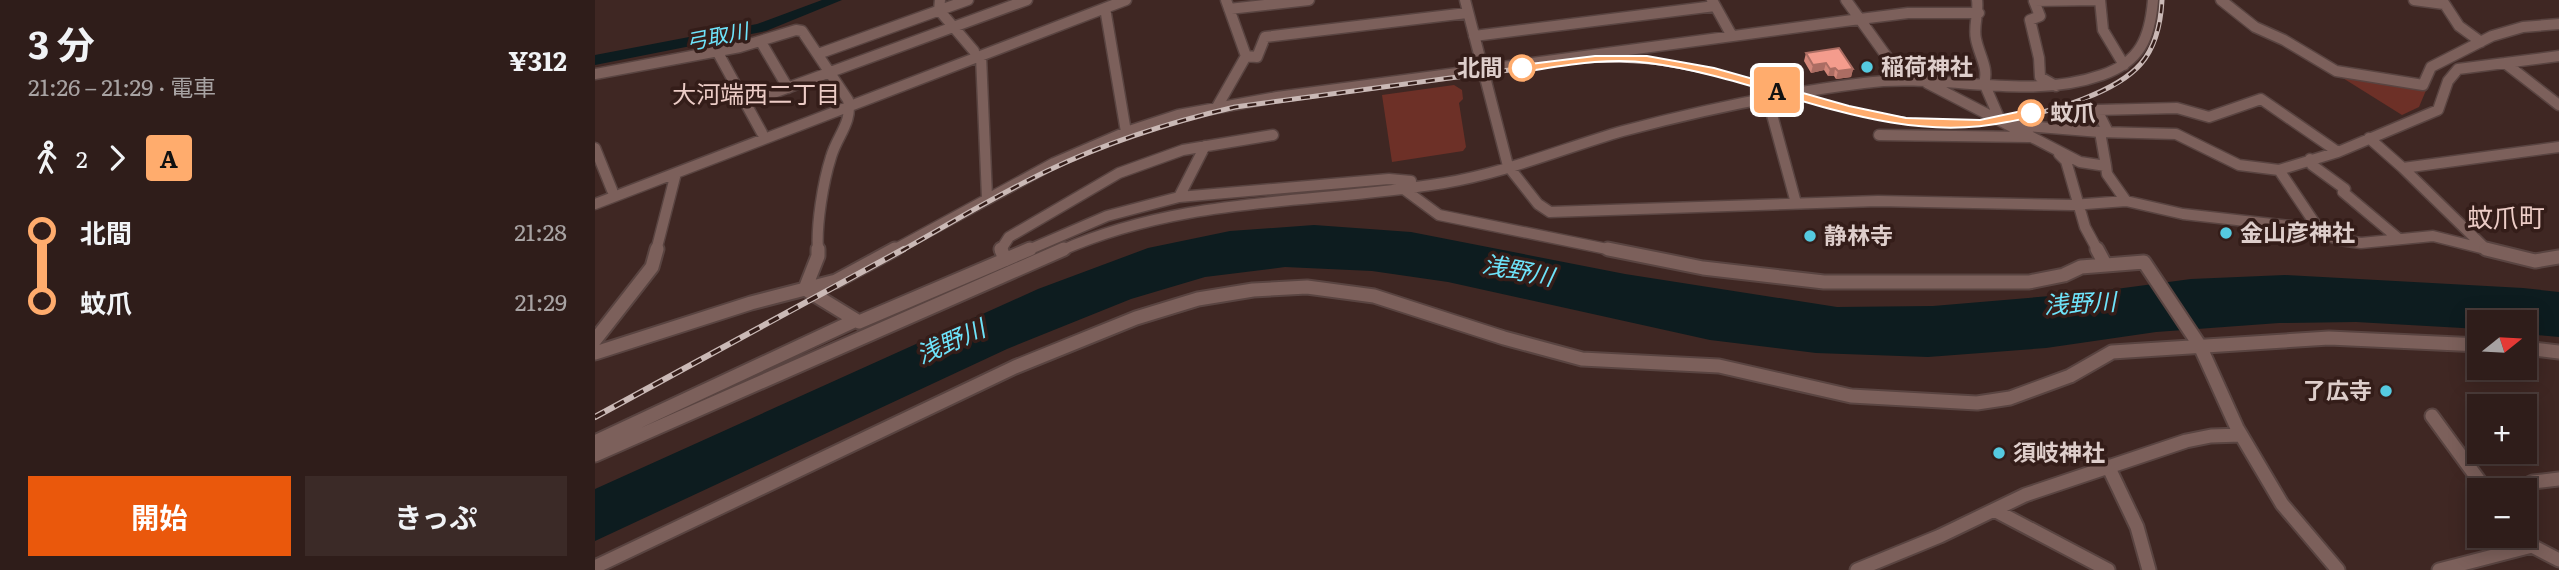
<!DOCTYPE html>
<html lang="ja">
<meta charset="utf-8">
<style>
body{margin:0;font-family:Literata,"Noto Sans JP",serif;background:#3b2a27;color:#f1f3f6;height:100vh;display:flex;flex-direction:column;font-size:26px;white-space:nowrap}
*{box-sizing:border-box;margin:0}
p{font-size:23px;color:#a7a2a2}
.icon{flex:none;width:38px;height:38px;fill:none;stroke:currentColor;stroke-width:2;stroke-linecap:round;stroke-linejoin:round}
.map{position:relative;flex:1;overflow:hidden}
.panel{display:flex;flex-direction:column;background:#2f1d1a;width:595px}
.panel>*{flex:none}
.badge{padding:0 14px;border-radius:5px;font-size:24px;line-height:46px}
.needle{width:46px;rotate:72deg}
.fabs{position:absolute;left:1872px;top:310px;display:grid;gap:14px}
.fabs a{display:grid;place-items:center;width:70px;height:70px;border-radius:0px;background:#2f1d1a;box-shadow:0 4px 18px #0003,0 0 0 2px #4a3b39;font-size:35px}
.map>.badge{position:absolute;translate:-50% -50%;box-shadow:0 0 0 4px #fff}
.legs{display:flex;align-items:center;gap:10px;height:77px;padding:0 28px;font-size:23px}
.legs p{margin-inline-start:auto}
.head{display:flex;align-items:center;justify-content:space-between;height:119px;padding:0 28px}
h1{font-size:38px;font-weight:700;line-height:52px}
.action{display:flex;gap:14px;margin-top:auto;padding:14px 28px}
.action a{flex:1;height:80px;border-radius:0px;background:#ea580c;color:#fff;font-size:28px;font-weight:700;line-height:80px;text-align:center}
.action a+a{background:#3b2a27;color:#f1f3f6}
ul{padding:0 28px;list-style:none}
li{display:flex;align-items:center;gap:24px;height:70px;font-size:26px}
li i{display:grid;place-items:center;width:10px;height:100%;margin:0 9px;background:currentColor}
li i::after{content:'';width:18px;height:18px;margin:-9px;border:5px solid;border-radius:50%;background:#2f1d1a}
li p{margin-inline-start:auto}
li:first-child i{background:linear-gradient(#0000 50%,currentColor 0)}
li:last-child i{background:linear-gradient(currentColor 50%,#0000 0)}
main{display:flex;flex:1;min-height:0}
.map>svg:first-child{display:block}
.green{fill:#6d3027}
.water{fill:#0d1c1f}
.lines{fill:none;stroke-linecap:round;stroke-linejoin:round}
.river{fill:#0d1c1f;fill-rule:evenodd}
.minor-far1-casing{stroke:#594441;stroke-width:13}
.minor-casing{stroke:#594441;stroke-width:17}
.minor-far1{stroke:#7c605b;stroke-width:10}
.minor{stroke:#7c605b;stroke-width:13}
.rail-far1-casing{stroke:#cab9b6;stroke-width:5}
.rail-casing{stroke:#cab9b6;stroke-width:6}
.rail-far1{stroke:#341d19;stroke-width:2.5;stroke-dasharray:9;stroke-linecap:butt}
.rail{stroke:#341d19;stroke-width:3.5;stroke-dasharray:11;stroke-linecap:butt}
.wall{fill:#d28679}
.shaded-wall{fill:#ab6d63}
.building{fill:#f49c8d;stroke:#ab6d63;stroke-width:2}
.line-1{fill:#ffac6d;stroke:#fff;stroke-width:2}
.poi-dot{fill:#55cae0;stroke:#341d19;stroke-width:2.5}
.stop-1-dot{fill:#fff;stroke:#ffac6d;stroke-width:3.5}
.labels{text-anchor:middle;stroke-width:7;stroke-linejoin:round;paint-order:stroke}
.far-water-label{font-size:21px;font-style:italic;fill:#6ee4fb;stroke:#341d19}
.poi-label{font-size:23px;font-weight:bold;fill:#dececb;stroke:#341d19;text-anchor:start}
.stop-label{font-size:23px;font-weight:bold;fill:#dececb;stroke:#341d19;text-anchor:end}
.neighbourhood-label{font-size:24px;fill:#ecccc6;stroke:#341d19}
.water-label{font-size:24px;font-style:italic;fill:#6ee4fb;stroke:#341d19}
.quarter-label{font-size:26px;fill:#ecccc6;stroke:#341d19}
</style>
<main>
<section class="panel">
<div class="head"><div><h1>3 分</h1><p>21:26 – 21:29 · 電車</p></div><b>¥312</b></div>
<div class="legs"><svg class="icon" aria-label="walk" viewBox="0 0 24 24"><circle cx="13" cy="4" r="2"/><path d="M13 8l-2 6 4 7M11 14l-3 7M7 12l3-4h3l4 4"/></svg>2<svg class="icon" aria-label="forward" viewBox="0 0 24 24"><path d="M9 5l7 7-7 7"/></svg><b class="badge" style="background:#ffac6d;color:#111">A</b></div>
<ul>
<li><i style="color:#ffac6d"></i><b>北間</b><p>21:28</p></li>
<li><i style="color:#ffac6d"></i><b>蚊爪</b><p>21:29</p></li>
</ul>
<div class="action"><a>開始</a><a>きっぷ</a></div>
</section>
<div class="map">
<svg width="1964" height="570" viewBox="0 0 1964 570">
<rect width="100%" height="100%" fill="#3f2723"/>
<path class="green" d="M 1743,75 L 1832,88 L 1824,107 L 1807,115 Z
M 859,85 L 867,90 L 868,99 L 864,103 L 871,147 L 868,151 L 797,162 L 787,95 Z"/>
<path class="water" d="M 719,225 L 816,232 L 1030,274 L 1242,307 L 1338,306 L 1491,293 L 1596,279 L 1690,275 L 1928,288 L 1964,292 L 1964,337 L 1930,334 L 1930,322 L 1885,322 L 1885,329 L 1761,322 L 1684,323 L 1561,332 L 1451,348 L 1333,357 L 1221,353 L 1115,340 L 853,282 L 777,271 L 690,267 L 610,277 L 536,299 L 412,349 L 0,541 L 0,489 L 443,289 L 553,248 L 635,231 Z"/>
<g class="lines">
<path class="river" d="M 227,0 L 247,0 L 171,31 L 0,65 L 0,55 L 162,24 Z"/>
<defs>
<path id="minor-far1" d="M 345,0 L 344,10 L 379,51
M 631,0 L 651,56
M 870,0 L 913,166 L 943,204 L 955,212 L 1283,201 L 1477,205 L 1531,201 L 1588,214 L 1713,228 L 1745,240 L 1766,243 L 1838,236 L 1898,251
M 1117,0 L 1137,36
M 1251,0 L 1308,79
M 1382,0 C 1384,13 1378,27 1381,39 C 1384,55 1394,68 1389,83 L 1405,120
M 1505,0 L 1508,30 L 1529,65
M 1626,0 L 1660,27 L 1689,40 L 1741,71 L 1828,85 L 1836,67 L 1897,36 L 1928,27 L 1964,24
M 1819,0 L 1849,4
M 1847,0 L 1864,26 L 1886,42
M 510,8 L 531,132
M 634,9 L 714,0
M 879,36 L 1120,6
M 166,42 L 193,88
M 122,51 L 167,133
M 223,54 L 373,0
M 386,56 L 392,197
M 651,56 L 662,57 L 670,37 L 872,13
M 1910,63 L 1964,105
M 0,74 L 145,47 L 201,30 L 207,31 L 253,100 C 258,122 242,136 236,157 C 228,182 221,225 223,251
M 1332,83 L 1485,162 L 1511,166 L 1505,132 L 1581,134 L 1644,165 L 1684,170 L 1743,152 L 1843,110 L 1853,81 L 1863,69 L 1964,56
M 1461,86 L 1445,77 L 1444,58 L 1435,20 L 1445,16 L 1439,1 L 1501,0
M 1173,100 L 1201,203
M 151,103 L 432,0
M 622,107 L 651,56
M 1418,125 L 1505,132
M 1513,132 L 1502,110 L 1582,108 L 1614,117 L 1666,99 L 1743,152
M 1284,135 L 1434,137
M 1774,138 L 1808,168 L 1964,147
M 0,148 L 17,190
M 1464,154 L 1471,161 L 1490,227 L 1503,251
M 1715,159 L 1717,165 L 1750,189 L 1748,192 L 1804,239
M 1511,166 L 1512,174 L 1531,201
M 1808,168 L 1890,248
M 1684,170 L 1725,231
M 806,187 L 844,215 L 1022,251
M 584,197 L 610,146
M 0,204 L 531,0
M 61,251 L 81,173
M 297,251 L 459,163 L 531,132 L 583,115 L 682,97 L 1265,19 L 1313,13 L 1384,13
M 405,251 L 414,237 L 524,173 L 588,150 L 678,135
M 431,251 L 512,216 L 584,197 L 794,179 L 816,181
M 465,251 C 592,195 717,205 849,183 C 910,173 969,148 1028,131 C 1107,110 1188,93 1269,83 C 1348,72 1429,102 1507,75 C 1545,62 1555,38 1558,0"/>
<path id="minor" d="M 406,249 L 410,260
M 1013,249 L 1108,268 L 1229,282 L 1434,282 L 1469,275 L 1486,267 L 1549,262 L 1605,346 L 1642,428 L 1687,504 L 1743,570
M 1502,249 L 1510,264
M 1891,249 L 1940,261 L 1964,257
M 210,289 L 223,256 L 223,249
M 210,289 L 264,322
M 264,322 L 435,249
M 0,340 L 57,267 L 62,249
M 1930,348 L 1964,352
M 0,353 L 156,303 L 241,281 L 300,249
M 1837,416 L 1891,490
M 0,442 L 261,320
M 0,455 L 469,249
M 1513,466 L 1542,527 L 1554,570
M 1921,490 L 1938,482 L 1964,479
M 1401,511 L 1513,570
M 1930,536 L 1937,546 L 1964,560
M 0,567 L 420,367 L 541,318 L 603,299 L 658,290 L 712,287 L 779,296 L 909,338 L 987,359 L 1124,366 L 1256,396 L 1382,403 L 1415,398 L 1475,376 L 1517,352 L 1734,338 L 1885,345
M 1262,570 L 1345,536 L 1430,495 L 1591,441 L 1616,436 L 1646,435
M 1844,570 L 1937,546"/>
</defs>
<use href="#minor-far1" class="minor-far1-casing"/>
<use href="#minor" class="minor-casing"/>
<use href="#minor-far1" class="minor-far1"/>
<use href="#minor" class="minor"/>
<defs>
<path id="rail-far1" d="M 306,251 C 354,224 402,195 452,171 C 512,142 576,122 640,107 L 981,61 C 1011,60 1041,59 1071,64 C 1222,89 1330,160 1488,99 C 1540,79 1564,58 1567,0"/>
<path id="rail" d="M 0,417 L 309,249"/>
</defs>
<use href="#rail-far1" class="rail-far1-casing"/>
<use href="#rail" class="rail-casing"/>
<use href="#rail-far1" class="rail-far1"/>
<use href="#rail" class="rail"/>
</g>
<path class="wall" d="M 1211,53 L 1258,69 L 1256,77 L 1241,79 L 1239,76 L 1233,76 L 1229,70 L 1216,73 L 1209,61 Z"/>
<path class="shaded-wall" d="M 1231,63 L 1229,70 L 1216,73 L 1218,65 Z
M 1240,68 L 1239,76 L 1233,76 L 1235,69 Z
M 1258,69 L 1256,77 L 1241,79 L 1243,71 Z"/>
<path class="building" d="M 1244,48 L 1258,69 L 1243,71 L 1240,68 L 1235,69 L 1231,63 L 1218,65 L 1211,53 Z"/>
<path class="line-1" d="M 1000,56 L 1052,56 L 1119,68 L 1254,106 L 1311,118 L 1385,120 L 1436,109 L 1442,113 C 1435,119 1422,120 1412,122 C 1289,148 1173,78 1054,63 C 1012,57 968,66 927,72 L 921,68 L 927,65 Z"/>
<g class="poi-dot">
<circle cx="1272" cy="67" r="7"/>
<circle cx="1631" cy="233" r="7"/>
<circle cx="1215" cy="236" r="7"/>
<circle cx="1791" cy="391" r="7"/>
<circle cx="1404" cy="453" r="7"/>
</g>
<g class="stop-1-dot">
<circle cx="927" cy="68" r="12"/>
<circle cx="1436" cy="113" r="12"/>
</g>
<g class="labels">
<g class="far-water-label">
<text transform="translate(122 37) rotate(-11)" y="7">弓取川</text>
</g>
<g class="poi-label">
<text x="1286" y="75">稲荷神社</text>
<text x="1645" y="241">金山彦神社</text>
<text x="1229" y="244">静林寺</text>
<text x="1777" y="399" text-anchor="end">了広寺</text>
<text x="1418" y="461">須岐神社</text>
</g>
<g class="stop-label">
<text x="908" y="76">北間</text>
<text x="1455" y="121" text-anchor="start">蚊爪</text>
</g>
<g class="neighbourhood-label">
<text x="161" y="103">大河端西二丁目</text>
</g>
<g class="water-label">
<text transform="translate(923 271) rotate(11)" y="8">浅野川</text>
<text transform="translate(1485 304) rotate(-3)" y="8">浅野川</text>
<text transform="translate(356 342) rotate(-24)" y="8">浅野川</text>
</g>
<g class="quarter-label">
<text x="1911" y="227">蚊爪町</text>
</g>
</g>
</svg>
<div class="fabs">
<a><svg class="needle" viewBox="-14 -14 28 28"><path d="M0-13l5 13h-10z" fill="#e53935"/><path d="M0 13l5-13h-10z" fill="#a7a2a2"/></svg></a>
<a>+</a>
<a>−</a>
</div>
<b class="badge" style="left:1182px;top:90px;background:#ffac6d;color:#111">A</b>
</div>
</main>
